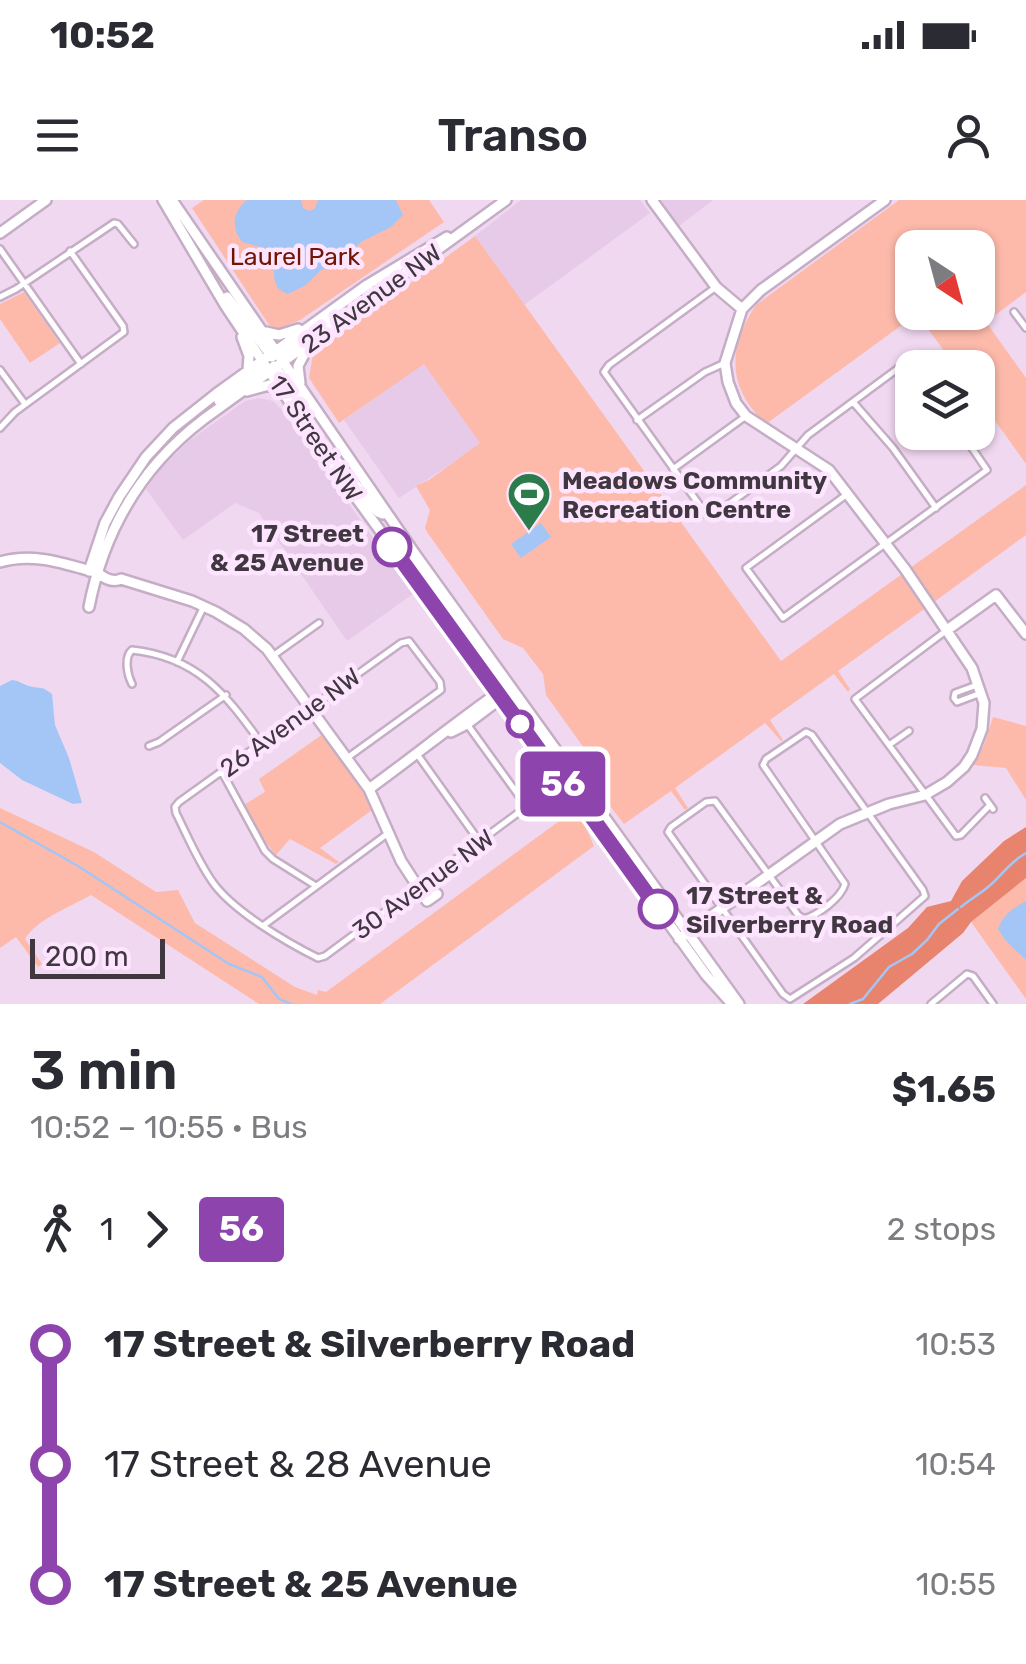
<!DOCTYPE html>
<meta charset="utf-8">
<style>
body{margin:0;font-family:Rubik,sans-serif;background:#f7f7f7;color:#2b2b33;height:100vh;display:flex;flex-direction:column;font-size:38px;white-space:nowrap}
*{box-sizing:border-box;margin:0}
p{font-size:32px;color:#7c7c81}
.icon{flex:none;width:55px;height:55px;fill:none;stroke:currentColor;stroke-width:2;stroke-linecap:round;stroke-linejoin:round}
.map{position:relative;height:804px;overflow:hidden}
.panel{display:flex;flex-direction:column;background:#fff;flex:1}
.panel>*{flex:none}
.badge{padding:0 20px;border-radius:8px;font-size:35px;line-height:65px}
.needle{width:65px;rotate:144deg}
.fabs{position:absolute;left:895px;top:30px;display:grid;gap:20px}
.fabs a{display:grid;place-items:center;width:100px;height:100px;border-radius:20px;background:#fff;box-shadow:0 2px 8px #0004;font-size:50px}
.scale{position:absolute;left:30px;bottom:25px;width:135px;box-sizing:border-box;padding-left:10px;border:5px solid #403741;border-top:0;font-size:28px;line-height:35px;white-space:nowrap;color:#403741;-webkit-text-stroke:8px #fee5ff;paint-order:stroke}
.map>.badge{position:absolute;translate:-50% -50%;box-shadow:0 0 0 5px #fff}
.legs{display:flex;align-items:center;gap:15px;height:110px;padding:0 30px;font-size:32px}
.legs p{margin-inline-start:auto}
.head{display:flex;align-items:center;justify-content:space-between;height:170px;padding:0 30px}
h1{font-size:55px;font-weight:600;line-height:75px}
ul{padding:0 30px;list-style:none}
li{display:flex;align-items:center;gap:35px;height:120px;font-size:38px}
li i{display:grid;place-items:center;width:15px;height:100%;margin:0 12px;background:currentColor}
li i::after{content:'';width:25px;height:25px;margin:-12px;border:8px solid;border-radius:50%;background:#fff}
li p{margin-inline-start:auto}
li:first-child i{background:linear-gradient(#0000 50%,currentColor 0)}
li:last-child i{background:linear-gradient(currentColor 50%,#0000 0)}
.status{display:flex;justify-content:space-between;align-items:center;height:70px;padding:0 50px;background:#fff;direction:ltr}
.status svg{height:28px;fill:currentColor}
header{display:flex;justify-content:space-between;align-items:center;height:130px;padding:0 30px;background:#fff;font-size:45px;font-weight:600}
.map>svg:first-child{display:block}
.built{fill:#e7c9e8}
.green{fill:#fdbaaa;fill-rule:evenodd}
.forest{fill:#e8846d}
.water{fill:#a3c6f6}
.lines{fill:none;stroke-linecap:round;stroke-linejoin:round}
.stream{stroke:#a3c6f6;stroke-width:2.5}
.street-casing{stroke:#c5adc5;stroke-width:10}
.secondary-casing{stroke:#c5adc5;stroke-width:14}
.street{stroke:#fff;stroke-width:5}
.secondary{stroke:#fff;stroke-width:9}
.line-1-casing{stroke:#fff;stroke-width:22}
.line-1{stroke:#8e44ad;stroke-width:15}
.stop-1-dot{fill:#fff;stroke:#8e44ad;stroke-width:5}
.labels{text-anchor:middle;stroke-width:9;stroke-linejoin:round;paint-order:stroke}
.park-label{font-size:25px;fill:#701602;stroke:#fee5ff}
.street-label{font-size:25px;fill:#403741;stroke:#fee5ff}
.poi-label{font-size:25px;font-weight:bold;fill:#403741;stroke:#fee5ff;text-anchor:start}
.stop-label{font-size:25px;font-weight:bold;fill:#403741;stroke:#fee5ff;text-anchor:end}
</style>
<div class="status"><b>10:52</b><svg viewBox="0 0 49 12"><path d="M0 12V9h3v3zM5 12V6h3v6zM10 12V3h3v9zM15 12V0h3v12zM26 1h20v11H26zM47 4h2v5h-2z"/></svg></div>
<header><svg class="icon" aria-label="menu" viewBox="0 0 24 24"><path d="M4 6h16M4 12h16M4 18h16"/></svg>Transo<svg class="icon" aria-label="person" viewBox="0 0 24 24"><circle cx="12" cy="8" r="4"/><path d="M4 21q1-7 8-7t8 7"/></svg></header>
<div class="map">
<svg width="1026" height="804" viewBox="0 0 1026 804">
<rect width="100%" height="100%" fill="#f1d8f1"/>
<path class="built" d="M 521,0 L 640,0 L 650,13 L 524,105 L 475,36 Z
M 661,0 L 713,0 L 679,26 Z
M 424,163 L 481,244 L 399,298 L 344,220 Z
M 259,198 L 273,201 L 282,210 L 413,394 L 347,441 L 259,313 L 235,303 L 183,340 L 146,289 L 161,268 L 189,241 L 245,201 Z"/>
<path class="green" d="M 204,0 L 429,0 L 444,22 L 300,120 L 277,129 L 269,125 L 192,8 Z
M 899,0 L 1026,0 L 1026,92 L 986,122 L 1026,178 L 1026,264 L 978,197 L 978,168 L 956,167 L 917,114 L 766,224 C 727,188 727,149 756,105 ZM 912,48 L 978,48 L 978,112 L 912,112 Z
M 475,36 L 781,461 L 902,374 L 927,407 L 838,471 L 850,489 L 848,492 L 834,474 L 770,520 L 783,540 L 781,541 L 765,523 L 675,588 L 688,608 L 685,610 L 671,591 L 624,624 L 599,592 L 609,583 L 546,495 L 543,474 L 523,448 L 503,439 L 427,332 L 425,328 L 430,310 L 416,286 L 429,280 L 480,243 L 424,164 L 339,223 L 309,178 L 313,154 Z
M 24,92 L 60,143 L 30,163 L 0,119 L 0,104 Z
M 1026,285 L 1026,335 L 934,402 L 910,368 Z
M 993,517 L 1026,526 L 1026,600 L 1006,568 L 973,565 L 984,545 Z
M 323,534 L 368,598 L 372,610 L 320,648 L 339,662 L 336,664 L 290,639 L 276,655 L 262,638 L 245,604 L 265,592 L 259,579 Z
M 0,608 L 94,652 L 156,692 L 178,690 L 195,723 L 295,787 L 317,795 L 318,790 L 326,792 L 577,608 L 594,646 L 380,804 L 259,804 L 91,695 C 70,707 37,719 25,739 L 42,764 L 38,767 L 16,737 L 0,748 Z
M 1026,678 L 1026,799 L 971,722 Z"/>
<path class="forest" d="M 1026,627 L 1026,678 L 971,722 L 963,733 L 878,804 L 803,804 L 908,728 L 927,707 L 951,701 L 962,681 L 1004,641 Z"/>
<path class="water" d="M 247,0 L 301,0 L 303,8 L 310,11 L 315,8 L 318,0 L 396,0 L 403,15 L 391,27 L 361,42 L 340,63 L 321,70 L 306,85 L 288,94 C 269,88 276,72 273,56 L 264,48 L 242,42 C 231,28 232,12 247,0 Z
M 541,323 L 551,337 L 521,358 L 511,344 Z
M 12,480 C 20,481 22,484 29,486 C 42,490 39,484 52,494 L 55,525 L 69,558 L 82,603 L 73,604 L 22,580 L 0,563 L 0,486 Z
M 1026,701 L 1026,760 L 1005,740 L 998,729 C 1003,714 1012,709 1026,701 Z"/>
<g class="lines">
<path class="stream" d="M 0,622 L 78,666 L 229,764 L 262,777 L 279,799 L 291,804
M 961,707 C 970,699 980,694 988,687 C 1003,675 1008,663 1026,653
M 850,804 L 863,799 L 889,767 L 912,754 L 927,740 L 939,724 L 958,709"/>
<defs>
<path id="street" d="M 0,49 L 81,164
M 716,87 L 609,165 L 604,172 L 706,314 L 714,315 L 781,266 L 808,235 L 904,164 L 908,163 L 913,168
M 0,97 L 16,89 L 114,23 L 118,24 L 134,44
M 1014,112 L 1026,128
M 0,170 L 25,204
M 853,202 L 893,248 L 936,308
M 637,220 L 705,172 L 725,163
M 0,228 L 15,212 L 124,132 L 123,126 L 70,51
M 673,269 L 746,216
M 846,295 L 746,368 L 783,418 L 987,270 L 961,232
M 947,430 L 855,499 L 956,636 L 961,635 L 990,605
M 274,455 L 319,423
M 177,462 L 204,406
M 132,484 C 127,474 124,457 132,450 C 197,457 225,493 261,543
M 977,485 L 955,493 L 954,498 L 957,502 L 981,493
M 806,532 L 812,535 L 923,690 L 925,696 L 854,758 L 790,799 L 783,794 L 668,632 L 671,627 L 706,602 L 715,601 L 798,715 L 804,719 C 818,715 841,698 845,684 L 763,565 L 766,559 Z
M 889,545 L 909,531
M 149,546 L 159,542 L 226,495
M 417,554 L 479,641
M 347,558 L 441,490 L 440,482 L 409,441 L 401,443 L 179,602 L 175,607 L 176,613 C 188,637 198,662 214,684 C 235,712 286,742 318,758 L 325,756 L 522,610 L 524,603 L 467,524
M 222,572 L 265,651 L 273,659 L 316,686
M 985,598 L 993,609
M 264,725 L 387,634
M 931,804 L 967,774 L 973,776 L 993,804"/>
<path id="secondary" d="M 163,0 L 225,105 L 323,252 L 566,587 L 591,616 L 706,775 L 732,804
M 172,0 L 415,354 L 739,804
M 652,0 L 716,87 L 742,109
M 0,33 L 46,0
M 227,97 L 272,157
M 266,132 L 279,135 L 298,129
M 242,137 L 249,156 L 248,170
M 280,156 L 336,114
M 274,166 L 310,213
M 300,183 L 298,166 L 308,147
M 247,191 L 269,185 L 280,189
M 219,201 L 261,168
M 332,255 L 378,312 L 383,314
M 0,362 C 34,352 65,364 98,373 C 104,378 113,383 121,379 L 192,401 L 216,412 L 244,429 L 267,449 L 369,589 L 401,661 L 427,701 L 437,694
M 89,371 L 105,323 L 119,297 L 146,257 L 173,228 L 216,194 L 367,85 L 447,37
M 89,407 C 104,330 142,266 204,219 L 506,0
M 947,430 L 996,395 L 1026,434
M 451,532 L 467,524 L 512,490
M 369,589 C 413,557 455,523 499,492
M 679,739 L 840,624 L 889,604 L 925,595 L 947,582 L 964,567 L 972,555 L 982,529 L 984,503 L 972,468 L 905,369 L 829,270 L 746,216 L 736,203 L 728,182 L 725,163 L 742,109 L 761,90 L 885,0"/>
</defs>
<use href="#street" class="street-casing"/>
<use href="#secondary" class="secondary-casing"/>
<use href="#street" class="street"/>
<use href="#secondary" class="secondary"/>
</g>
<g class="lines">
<defs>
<path id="line-1" d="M 392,347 L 566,587 L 591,616 L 658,709"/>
</defs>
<use href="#line-1" class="line-1-casing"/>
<use href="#line-1" class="line-1"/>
</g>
<defs>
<symbol id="stadium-pin" viewBox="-11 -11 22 30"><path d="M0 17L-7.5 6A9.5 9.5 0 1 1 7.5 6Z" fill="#2c7b4b" stroke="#fee5ff"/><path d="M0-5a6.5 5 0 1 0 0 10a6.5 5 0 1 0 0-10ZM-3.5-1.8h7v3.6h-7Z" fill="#fff"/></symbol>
</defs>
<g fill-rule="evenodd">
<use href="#stadium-pin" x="504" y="269" width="50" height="68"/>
</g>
<g class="stop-1-dot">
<circle cx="392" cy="347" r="18"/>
<circle cx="520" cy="524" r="12"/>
<circle cx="658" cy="709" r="18"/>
</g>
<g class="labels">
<g class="park-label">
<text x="295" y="65">Laurel Park</text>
</g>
<g class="street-label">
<text transform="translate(371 98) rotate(-36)" y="9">23 Avenue NW</text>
<text transform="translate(316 238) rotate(56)" y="9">17 Street NW</text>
<text transform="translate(290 522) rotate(-36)" y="9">26 Avenue NW</text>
<text transform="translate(423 684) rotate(-36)" y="9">30 Avenue NW</text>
</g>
<g class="poi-label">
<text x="562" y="289">Meadows Community<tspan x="562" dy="29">Recreation Centre</tspan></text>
</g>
<g class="stop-label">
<text x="364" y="342">17 Street<tspan x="364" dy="29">&amp; 25 Avenue</tspan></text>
<text x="686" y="704" text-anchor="start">17 Street &amp;<tspan x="686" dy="29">Silverberry Road</tspan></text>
</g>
</g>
</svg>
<div class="fabs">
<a><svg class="needle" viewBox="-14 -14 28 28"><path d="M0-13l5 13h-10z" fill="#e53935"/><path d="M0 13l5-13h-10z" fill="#7c7c81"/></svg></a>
<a><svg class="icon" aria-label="layers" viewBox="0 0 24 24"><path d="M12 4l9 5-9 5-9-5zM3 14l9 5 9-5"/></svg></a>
</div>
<div class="scale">200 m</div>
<b class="badge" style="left:563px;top:584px;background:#8e44ad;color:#fff">56</b>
</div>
<section class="panel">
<div class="head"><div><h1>3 min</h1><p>10:52 – 10:55 · Bus</p></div><b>$1.65</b></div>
<div class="legs"><svg class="icon" aria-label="walk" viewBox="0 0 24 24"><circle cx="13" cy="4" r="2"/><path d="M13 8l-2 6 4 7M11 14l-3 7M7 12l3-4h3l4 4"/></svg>1<svg class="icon" aria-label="forward" viewBox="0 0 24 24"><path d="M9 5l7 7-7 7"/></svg><b class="badge" style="background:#8e44ad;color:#fff">56</b><p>2 stops</p></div>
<ul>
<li><i style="color:#8e44ad"></i><b>17 Street &amp; Silverberry Road</b><p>10:53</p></li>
<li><i style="color:#8e44ad"></i><span>17 Street &amp; 28 Avenue</span><p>10:54</p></li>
<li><i style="color:#8e44ad"></i><b>17 Street &amp; 25 Avenue</b><p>10:55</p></li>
</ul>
</section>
